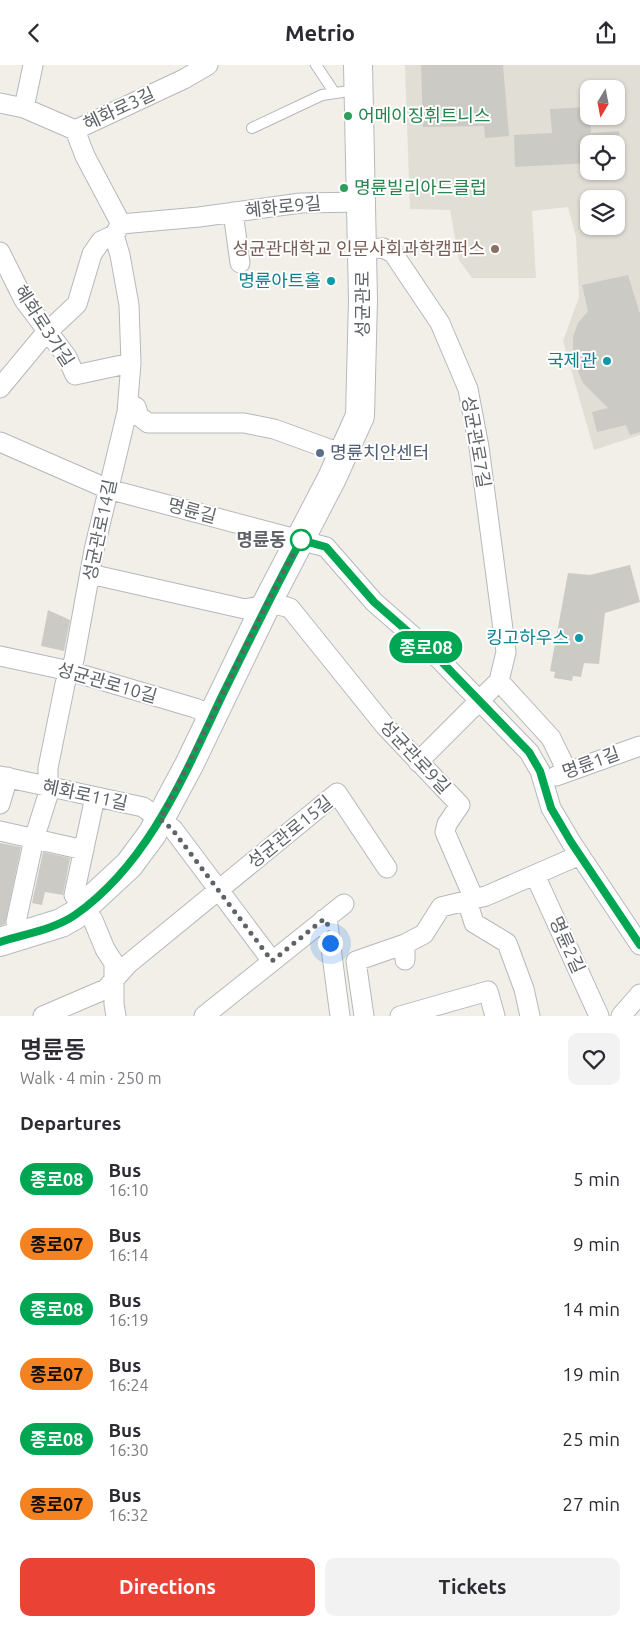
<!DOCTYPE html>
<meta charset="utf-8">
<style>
body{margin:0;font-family:Ubuntu,"Noto Sans KR",sans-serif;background:#f2f2f3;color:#2b2b33;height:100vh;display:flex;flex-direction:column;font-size:19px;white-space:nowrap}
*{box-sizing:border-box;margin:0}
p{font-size:16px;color:#7c7c81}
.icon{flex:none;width:28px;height:28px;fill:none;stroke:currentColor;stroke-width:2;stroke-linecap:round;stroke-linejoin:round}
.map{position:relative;height:951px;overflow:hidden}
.side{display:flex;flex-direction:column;background:#fff;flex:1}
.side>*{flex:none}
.badge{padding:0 10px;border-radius:16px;font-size:18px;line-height:32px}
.needle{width:32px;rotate:190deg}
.buttons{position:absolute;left:580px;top:15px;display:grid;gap:10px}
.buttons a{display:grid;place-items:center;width:45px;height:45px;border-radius:10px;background:#fff;box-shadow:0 1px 4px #0004;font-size:25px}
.you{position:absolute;width:25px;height:25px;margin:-12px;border:4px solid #fff;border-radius:50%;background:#1a73e8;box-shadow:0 0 0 8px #1a73e833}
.map>.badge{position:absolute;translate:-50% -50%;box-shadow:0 0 0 2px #fff}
h2{padding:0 20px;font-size:19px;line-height:45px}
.round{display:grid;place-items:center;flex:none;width:52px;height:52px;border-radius:10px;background:#f2f2f3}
.summary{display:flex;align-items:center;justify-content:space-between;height:85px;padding:0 20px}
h1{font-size:24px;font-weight:600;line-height:38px}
.button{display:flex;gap:10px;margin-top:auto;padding:10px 20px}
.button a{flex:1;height:58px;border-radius:10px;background:#ea4335;color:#fff;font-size:20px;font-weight:600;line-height:58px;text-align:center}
.button a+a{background:#f2f2f3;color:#2b2b33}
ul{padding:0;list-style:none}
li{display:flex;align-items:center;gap:15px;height:65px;padding:0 20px}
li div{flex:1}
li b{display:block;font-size:19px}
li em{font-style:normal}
li .badge{min-width:55px;font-weight:700;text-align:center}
header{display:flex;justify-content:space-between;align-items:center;height:65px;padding:0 20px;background:#fff;font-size:22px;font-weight:600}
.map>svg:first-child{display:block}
.education{fill:#e1ded6;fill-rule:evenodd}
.building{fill:#cccac5}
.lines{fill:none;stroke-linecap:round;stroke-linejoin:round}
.lane-casing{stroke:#b5b8bc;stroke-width:12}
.street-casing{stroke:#b5b8bc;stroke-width:21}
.secondary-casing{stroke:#b6babf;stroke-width:30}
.lane{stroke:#fff;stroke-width:10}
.street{stroke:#fff;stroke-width:19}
.secondary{stroke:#fff;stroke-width:28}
.line-casing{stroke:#fff;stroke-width:11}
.line{stroke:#00a651;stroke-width:8}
.walk{stroke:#5f6368;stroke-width:5;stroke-dasharray:0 9}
.leisure-dot{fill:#2e9e5b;stroke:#fff;stroke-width:2}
.education-dot{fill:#8d6e63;stroke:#fff;stroke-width:2}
.culture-dot{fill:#0f9aa8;stroke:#fff;stroke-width:2}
.service-dot{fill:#5c6f8a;stroke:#fff;stroke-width:2}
.stop-dot{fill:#fff;stroke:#00a651;stroke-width:2.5}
.labels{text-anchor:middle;stroke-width:4;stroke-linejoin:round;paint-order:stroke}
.street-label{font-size:18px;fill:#5f6368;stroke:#fff}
.leisure-label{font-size:18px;fill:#27864d;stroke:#fff;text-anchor:start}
.education-label{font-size:18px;fill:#785e54;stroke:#fff;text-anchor:end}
.culture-label{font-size:18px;fill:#0d838f;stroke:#fff;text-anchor:end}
.service-label{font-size:18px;fill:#4e5e75;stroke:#fff;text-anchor:start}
.stop-label{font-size:18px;font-weight:bold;fill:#5f6368;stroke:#fff;text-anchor:end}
</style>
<header><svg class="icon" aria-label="back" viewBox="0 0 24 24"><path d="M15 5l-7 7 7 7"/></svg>Metrio<svg class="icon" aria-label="share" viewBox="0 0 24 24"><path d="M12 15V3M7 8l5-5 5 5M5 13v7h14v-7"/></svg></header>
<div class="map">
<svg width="640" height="951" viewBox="0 0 640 951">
<rect width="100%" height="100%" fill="#f1efe8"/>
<path class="education" d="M 405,0 L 640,0 L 640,370 L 594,385 L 563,276 L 579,232 L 576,172 L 568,142 L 532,146 L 536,213 L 472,213 L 459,195 L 450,145 L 410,144 ZM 589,24 L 616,24 L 616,51 L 589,51 ZM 589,79 L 616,79 L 616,106 L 589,106 ZM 589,134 L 616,134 L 616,161 L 589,161 Z"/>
<path class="building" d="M 421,0 L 503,0 L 509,71 L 485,73 L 484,61 L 423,62 Z
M 589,42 L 591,68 L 619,66 L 620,79 L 589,79 L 589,98 L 515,102 L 514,70 L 552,68 L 550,44 Z
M 628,210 L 640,249 L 640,367 L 630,370 L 626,360 L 597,367 L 592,347 L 608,343 L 583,318 L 577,304 L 573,288 L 573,272 L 578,258 L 588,246 L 582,220 Z
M 630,500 L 640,537 L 605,548 L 599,599 L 584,598 L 581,612 L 573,611 L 572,616 L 554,613 L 555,607 L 550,606 L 568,508 L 590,510 Z
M 48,545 L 70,555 L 64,586 L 41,581 Z
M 0,778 L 21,782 L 5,859 L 0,861 Z
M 43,787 L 70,793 L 63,830 L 45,827 L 42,840 L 32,838 Z"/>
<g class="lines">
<defs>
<path id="lane" d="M 316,0 L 334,27
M 252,63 L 322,30 L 356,25"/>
<path id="street" d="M 0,38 L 24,43 L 75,65 L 184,14 L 208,0
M 24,43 L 33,0
M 233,147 L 240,198
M 121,159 L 199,152 L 301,138 L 362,137
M 363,184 L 383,183 L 393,188 L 440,258 L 468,324 L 479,382 L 506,587 L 499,616 L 418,697
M 0,187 L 24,235 L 67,292 L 75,310 L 131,298
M 0,323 L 43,271 L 77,239 L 92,189 L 101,176 L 114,170
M 128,338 L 136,342 L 139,351 L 148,358 L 244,358 L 274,364 L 343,389
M 0,377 L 108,424 L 326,482 L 374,537 L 438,593 L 529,687 L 540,706 L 551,743 L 571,777 L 640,880
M 90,509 L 245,544 C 260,541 274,537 290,543 L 385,661 L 460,740 L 447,759 L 445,767 L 471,827 L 469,842 L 474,858 L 507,878 L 524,924 L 530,951
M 0,591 L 70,606 L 195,643 L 213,651
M 499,616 L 551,673 L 567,706
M 0,711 L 143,742 L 173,764 L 272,896
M 556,711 L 640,681
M 95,732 L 74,830 L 93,855 L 105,884 L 114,898 L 114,939 L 116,951
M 0,739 L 8,712
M 0,766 L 84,785
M 535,810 L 599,951
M 324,854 L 328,860 L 340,951
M 22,870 L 16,857 L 34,774 L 48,730 L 48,703 L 65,619 L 74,595 L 94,485 L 127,347 L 131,298 L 129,240 L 120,190 L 114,170 L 121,159 L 85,91 L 75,65
M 405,895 L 405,879 L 424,869 L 441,842 L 486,831 L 580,790
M 43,951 L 106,924 L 127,900 L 337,728 L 387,803
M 204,951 L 344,839
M 364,951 L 356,896 L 405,879
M 400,951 L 488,926 L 495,951
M 621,951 L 640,929"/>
<path id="secondary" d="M 0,877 L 61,858 L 75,850 L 129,800 L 152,769 L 189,700 L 266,540 L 332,413 L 360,351 L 363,235 L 358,0"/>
</defs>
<use href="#lane" class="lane-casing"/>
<use href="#street" class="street-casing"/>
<use href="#secondary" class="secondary-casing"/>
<use href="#lane" class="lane"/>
<use href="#street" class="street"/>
<use href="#secondary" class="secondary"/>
</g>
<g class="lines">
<defs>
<path id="line" d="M 0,877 C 24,869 53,865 75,850 C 148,799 184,711 221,633 C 247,580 273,527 301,475 L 326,482 L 374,537 L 438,593 L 529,687 L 540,706 L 551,743 L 571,777 L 640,880"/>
</defs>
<use href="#line" class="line-casing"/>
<use href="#line" class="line"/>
<path class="walk" d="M 301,475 C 250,564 210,662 160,754 L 172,764 L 272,896 L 324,854 L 328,860 L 330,878"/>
</g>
<g class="leisure-dot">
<circle cx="348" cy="51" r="5"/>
<circle cx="344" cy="123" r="5"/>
</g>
<circle class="education-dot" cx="495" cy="184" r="5"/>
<g class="culture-dot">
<circle cx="331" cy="216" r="5"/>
<circle cx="607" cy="296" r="5"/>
<circle cx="579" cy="573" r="5"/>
</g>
<circle class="service-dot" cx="320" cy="388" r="5"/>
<circle class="stop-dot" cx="301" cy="475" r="10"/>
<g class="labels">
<g class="street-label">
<text transform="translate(119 44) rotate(-25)" y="6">혜화로3길</text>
<text transform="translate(283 142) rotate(-6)" y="6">혜화로9길</text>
<text transform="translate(363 239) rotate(-90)" y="6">성균관로</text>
<text transform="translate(44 261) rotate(57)" y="6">혜화로3가길</text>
<text transform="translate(476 377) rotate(80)" y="6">성균관로7길</text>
<text transform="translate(192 446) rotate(15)" y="6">명륜길</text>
<text transform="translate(100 465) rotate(-78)" y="6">성균관로14길</text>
<text transform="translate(107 618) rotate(16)" y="6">성균관로10길</text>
<text transform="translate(415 692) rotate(47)" y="6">성균관로9길</text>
<text transform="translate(591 698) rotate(-20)" y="6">명륜1길</text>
<text transform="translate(85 730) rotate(12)" y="6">혜화로11길</text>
<text transform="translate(290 767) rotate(-39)" y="6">성균관로15길</text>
<text transform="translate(567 880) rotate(66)" y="6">명륜2길</text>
</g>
<g class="leisure-label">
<text x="358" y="57">어메이징휘트니스</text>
<text x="354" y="129">명륜빌리아드클럽</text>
</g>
<g class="education-label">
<text x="485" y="190">성균관대학교 인문사회과학캠퍼스</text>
</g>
<g class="culture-label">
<text x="321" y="222">명륜아트홀</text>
<text x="597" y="302">국제관</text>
<text x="569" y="579">킹고하우스</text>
</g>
<g class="service-label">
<text x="330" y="394">명륜치안센터</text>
</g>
<g class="stop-label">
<text x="286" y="481">명륜동</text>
</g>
</g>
</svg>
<div class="buttons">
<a><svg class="needle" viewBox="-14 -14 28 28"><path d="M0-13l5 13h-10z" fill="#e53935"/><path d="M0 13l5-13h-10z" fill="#7c7c81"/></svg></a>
<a><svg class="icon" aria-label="locate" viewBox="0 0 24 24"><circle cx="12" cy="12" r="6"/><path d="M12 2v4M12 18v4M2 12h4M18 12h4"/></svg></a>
<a><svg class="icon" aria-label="layers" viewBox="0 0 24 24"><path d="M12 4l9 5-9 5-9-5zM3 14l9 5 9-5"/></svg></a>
</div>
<div class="you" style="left:330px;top:878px"></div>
<b class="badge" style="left:426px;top:582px;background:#00a651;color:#fff">종로08</b>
</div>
<section class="side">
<div class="summary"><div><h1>명륜동</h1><p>Walk · 4 min · 250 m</p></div><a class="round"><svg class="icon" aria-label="heart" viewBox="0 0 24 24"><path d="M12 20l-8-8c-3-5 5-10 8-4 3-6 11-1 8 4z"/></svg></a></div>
<h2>Departures</h2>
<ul>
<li><span class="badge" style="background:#00a651;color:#fff">종로08</span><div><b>Bus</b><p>16:10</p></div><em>5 min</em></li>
<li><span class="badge" style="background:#f58220;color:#111">종로07</span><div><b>Bus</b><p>16:14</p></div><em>9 min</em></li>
<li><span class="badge" style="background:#00a651;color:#fff">종로08</span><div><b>Bus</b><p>16:19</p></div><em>14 min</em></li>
<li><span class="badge" style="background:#f58220;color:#111">종로07</span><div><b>Bus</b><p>16:24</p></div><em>19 min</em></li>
<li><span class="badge" style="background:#00a651;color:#fff">종로08</span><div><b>Bus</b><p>16:30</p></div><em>25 min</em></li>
<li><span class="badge" style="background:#f58220;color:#111">종로07</span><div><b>Bus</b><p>16:32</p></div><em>27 min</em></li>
</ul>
<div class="button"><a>Directions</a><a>Tickets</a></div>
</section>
